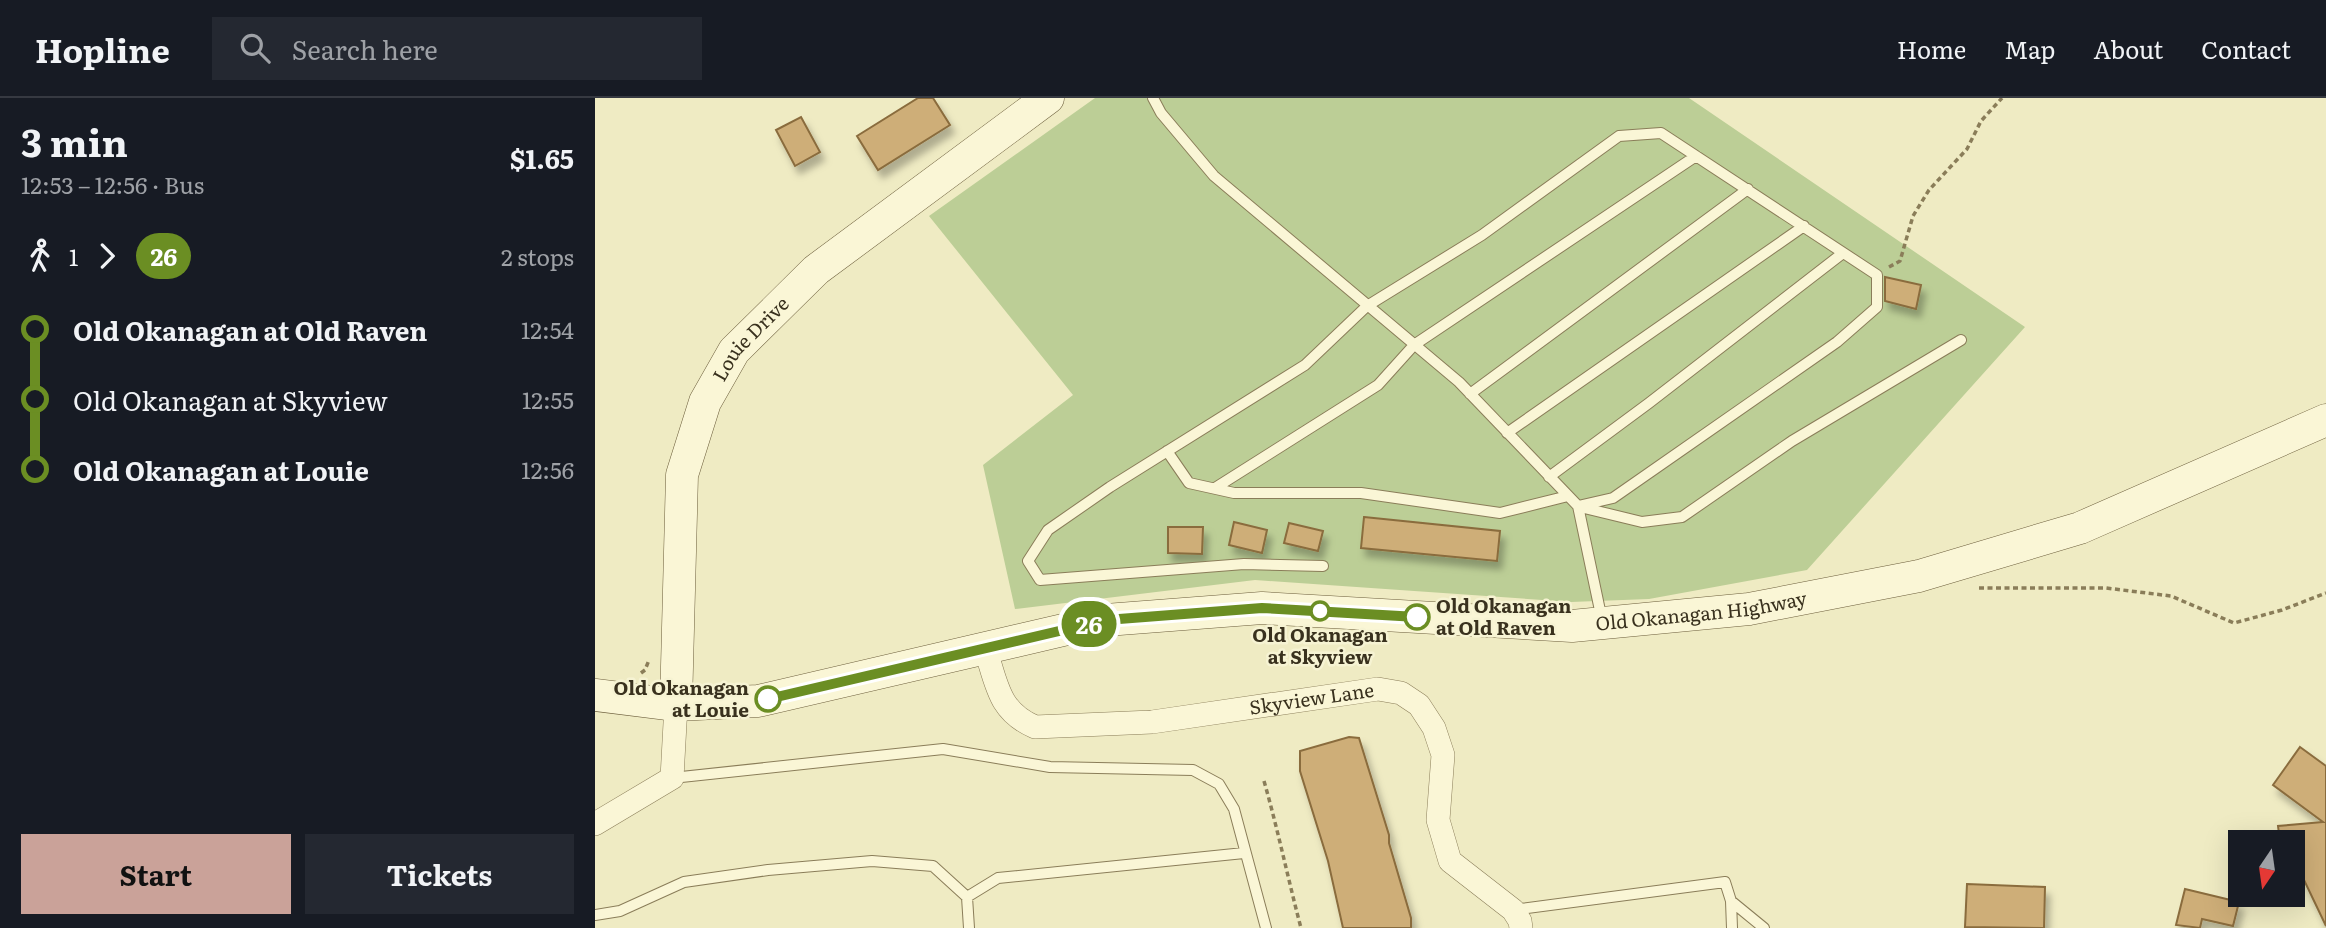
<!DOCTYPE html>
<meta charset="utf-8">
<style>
body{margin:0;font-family:Literata,serif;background:#242831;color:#f1f3f6;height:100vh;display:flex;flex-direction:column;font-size:26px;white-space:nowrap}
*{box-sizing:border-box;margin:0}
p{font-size:23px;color:#9ea1a6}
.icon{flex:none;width:38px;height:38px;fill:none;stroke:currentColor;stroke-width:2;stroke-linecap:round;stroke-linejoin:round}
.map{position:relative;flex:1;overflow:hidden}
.side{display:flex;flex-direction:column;background:#171b24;width:595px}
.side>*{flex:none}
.badge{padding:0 14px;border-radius:23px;font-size:24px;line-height:46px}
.needle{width:46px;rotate:193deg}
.tools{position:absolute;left:1633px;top:732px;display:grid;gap:14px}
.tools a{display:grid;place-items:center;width:77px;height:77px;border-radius:0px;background:#171b24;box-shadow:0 7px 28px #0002;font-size:35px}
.map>.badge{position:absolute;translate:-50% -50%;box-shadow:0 0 0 4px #fff}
.legs{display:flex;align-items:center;gap:10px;height:77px;padding:0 21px;font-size:23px}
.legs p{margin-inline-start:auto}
.headline{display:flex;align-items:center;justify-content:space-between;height:119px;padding:0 21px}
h1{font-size:38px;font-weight:700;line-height:52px}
.button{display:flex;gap:14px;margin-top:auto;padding:14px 21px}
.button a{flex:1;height:80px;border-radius:0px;background:#caa299;color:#111;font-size:28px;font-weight:700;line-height:80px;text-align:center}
.button a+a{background:#242831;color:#f1f3f6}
ul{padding:0 21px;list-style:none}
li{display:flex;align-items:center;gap:24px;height:70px;font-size:26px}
li i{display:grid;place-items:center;width:10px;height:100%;margin:0 9px;background:currentColor}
li i::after{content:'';width:18px;height:18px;margin:-9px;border:5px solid;border-radius:50%;background:#171b24}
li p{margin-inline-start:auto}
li:first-child i{background:linear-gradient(#0000 50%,currentColor 0)}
li:last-child i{background:linear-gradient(currentColor 50%,#0000 0)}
header{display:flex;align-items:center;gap:42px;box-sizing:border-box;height:98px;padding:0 35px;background:#171b24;border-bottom:2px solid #363941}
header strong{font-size:33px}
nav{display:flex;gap:38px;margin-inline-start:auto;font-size:24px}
.search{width:490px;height:63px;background:#242831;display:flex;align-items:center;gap:18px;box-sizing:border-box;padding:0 24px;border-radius:0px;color:#9ea1a6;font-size:26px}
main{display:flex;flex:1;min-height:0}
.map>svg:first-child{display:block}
.green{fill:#bcce96}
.building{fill:#ceae78;stroke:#8a6c3e;stroke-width:2;filter:url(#shadow)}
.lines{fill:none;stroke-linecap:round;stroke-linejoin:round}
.lane-casing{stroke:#8a7d59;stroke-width:12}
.street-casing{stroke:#8a7d59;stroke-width:24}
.secondary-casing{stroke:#6c5e3c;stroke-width:33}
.path{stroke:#8a7d59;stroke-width:3.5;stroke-dasharray:5 3.5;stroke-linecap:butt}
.lane{stroke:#faf6d6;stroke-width:10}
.street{stroke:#faf6d6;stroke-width:23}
.secondary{stroke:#faf6d6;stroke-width:32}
.line-1-casing{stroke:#fff;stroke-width:16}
.line-1{stroke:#6b8e23;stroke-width:10}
.stop-1-dot{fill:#fff;stroke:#6b8e23;stroke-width:3.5}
.labels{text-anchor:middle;stroke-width:5;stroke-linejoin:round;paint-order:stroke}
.street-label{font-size:19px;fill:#39311e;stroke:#f6f3d3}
.stop-label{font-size:19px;font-weight:bold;fill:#39311e;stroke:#f6f3d3;text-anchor:start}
</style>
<header>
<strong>Hopline</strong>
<div class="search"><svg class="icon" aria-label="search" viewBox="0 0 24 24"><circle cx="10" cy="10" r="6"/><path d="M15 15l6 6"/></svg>Search here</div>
<nav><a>Home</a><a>Map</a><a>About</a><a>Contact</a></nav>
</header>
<main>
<section class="side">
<div class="headline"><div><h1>3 min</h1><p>12:53 – 12:56 · Bus</p></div><b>$1.65</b></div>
<div class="legs"><svg class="icon" aria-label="walk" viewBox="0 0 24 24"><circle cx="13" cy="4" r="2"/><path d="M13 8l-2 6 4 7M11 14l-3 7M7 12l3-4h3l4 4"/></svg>1<svg class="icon" aria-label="forward" viewBox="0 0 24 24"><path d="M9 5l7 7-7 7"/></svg><b class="badge" style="background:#6b8e23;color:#fff">26</b><p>2 stops</p></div>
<ul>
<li><i style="color:#6b8e23"></i><b>Old Okanagan at Old Raven</b><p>12:54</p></li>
<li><i style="color:#6b8e23"></i><span>Old Okanagan at Skyview</span><p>12:55</p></li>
<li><i style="color:#6b8e23"></i><b>Old Okanagan at Louie</b><p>12:56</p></li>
</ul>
<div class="button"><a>Start</a><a>Tickets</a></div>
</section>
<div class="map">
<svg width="1731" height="830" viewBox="0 0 1731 830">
<defs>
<filter id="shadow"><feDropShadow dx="4.5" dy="8" stdDeviation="3.5" flood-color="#0004"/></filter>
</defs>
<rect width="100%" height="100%" fill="#efebc3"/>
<path class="green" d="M 500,0 L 1094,0 L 1430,229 L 1212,472 L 1054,501 L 976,504 L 660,482 L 420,511 L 388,367 L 478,297 L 334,118 Z"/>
<path class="building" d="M 323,0 L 338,0 L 355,27 L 283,72 L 262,38 Z
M 206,19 L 225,54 L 200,68 L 181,32 Z
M 1290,179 L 1326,187 L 1321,211 L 1290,203 Z
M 769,419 L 905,433 L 902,463 L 766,450 Z
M 639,424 L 672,432 L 667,455 L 634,447 Z
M 694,425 L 728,433 L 723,453 L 689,445 Z
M 573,429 L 608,429 L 607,456 L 573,455 Z
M 754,639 L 764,640 L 794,737 L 794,745 L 816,820 L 816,830 L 748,830 L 733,763 L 705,673 L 705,653 Z
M 1705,649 L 1731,668 L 1731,828 L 1698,759 L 1698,744 L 1685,744 L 1683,728 L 1728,724 L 1678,687 Z
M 1372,786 L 1450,789 L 1449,830 L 1370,829 Z
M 1590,791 L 1644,804 L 1638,828 L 1607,821 L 1605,830 L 1581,827 Z"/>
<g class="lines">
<defs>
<path id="lane" d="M 558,0 L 566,15 L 619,78 L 864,284 L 983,408 L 1007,522
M 875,296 L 1153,91
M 912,335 L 1209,128
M 572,353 L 594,385 L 639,395 L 766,395 L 905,415 L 973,398
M 954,379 L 1054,305 L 1248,155
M 620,390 L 783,287 L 819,247 L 1101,58
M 985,409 L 1047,424 L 1087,419 L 1197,343 L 1366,242
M 728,468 L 649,466 L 445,482 L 433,463 L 453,432 L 515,389 L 710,267 L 772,208 L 887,137 L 1024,38 L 1066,35 L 1282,177 L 1282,209 L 1242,244 L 1018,400 L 983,408
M 77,680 L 348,651 L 455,669 L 598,672 L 624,686 L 639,711 L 671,830
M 1136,803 L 1169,830
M 918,812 L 1130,784 L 1136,803 L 1137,830
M 0,817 L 25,813 L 89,784 L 173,772 L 277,763 L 338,768 L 372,799
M 374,830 L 372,799 L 403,780 L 649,755"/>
<g id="street">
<path id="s1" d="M 390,550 C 402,586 403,613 440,629 L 557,624 L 783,591 L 806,595 L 824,607 L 839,630 L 848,657 L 843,722 L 855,763 L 918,812 L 925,823 L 926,830"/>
<path d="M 0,726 L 77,680 L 81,607"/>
</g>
<g id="secondary">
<path id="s2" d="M 0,597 L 81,607 L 163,603 L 511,522 L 667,510 L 977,528 L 1154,511 L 1324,478 L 1485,430 L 1731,322"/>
<path id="s3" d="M 81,607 L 87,377 L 110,304 L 139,253 L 221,172 L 453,0"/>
</g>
</defs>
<use href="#lane" class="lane-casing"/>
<use href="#street" class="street-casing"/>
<use href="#secondary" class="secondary-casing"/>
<path class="path" d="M 1294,169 L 1305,163 L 1318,118 L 1334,92 L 1372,51 L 1386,23 L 1407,0
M 1384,490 L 1511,490 L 1576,498 L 1639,525 L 1687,512 L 1731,495
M 46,575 L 50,572 L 54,562
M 669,683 C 683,732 693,781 706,830"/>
<use href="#lane" class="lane"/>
<use href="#street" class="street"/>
<use href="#secondary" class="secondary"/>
</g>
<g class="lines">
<defs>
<path id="line-1" d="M 173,601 L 511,522 L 667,510 L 822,519"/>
</defs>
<use href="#line-1" class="line-1-casing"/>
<use href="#line-1" class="line-1"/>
</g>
<g class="stop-1-dot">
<circle cx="725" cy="513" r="9"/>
<circle cx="822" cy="519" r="12"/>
<circle cx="173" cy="601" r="12"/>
</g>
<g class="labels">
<g class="street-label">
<text dy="7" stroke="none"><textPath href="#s3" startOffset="385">Louie Drive</textPath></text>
<text dy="7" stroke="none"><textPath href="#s2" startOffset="1118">Old Okanagan Highway</textPath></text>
<text dy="7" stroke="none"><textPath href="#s1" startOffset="376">Skyview Lane</textPath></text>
</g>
<g class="stop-label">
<text x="841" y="515">Old Okanagan<tspan x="841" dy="22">at Old Raven</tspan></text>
<text x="725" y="544" text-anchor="middle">Old Okanagan<tspan x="725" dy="22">at Skyview</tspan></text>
<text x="154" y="597" text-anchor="end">Old Okanagan<tspan x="154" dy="22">at Louie</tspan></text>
</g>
</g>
</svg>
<div class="tools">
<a><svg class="needle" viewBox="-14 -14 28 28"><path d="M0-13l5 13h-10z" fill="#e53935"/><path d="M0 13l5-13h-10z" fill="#9ea1a6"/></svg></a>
</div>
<b class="badge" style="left:494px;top:526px;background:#6b8e23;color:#fff">26</b>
</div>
</main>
